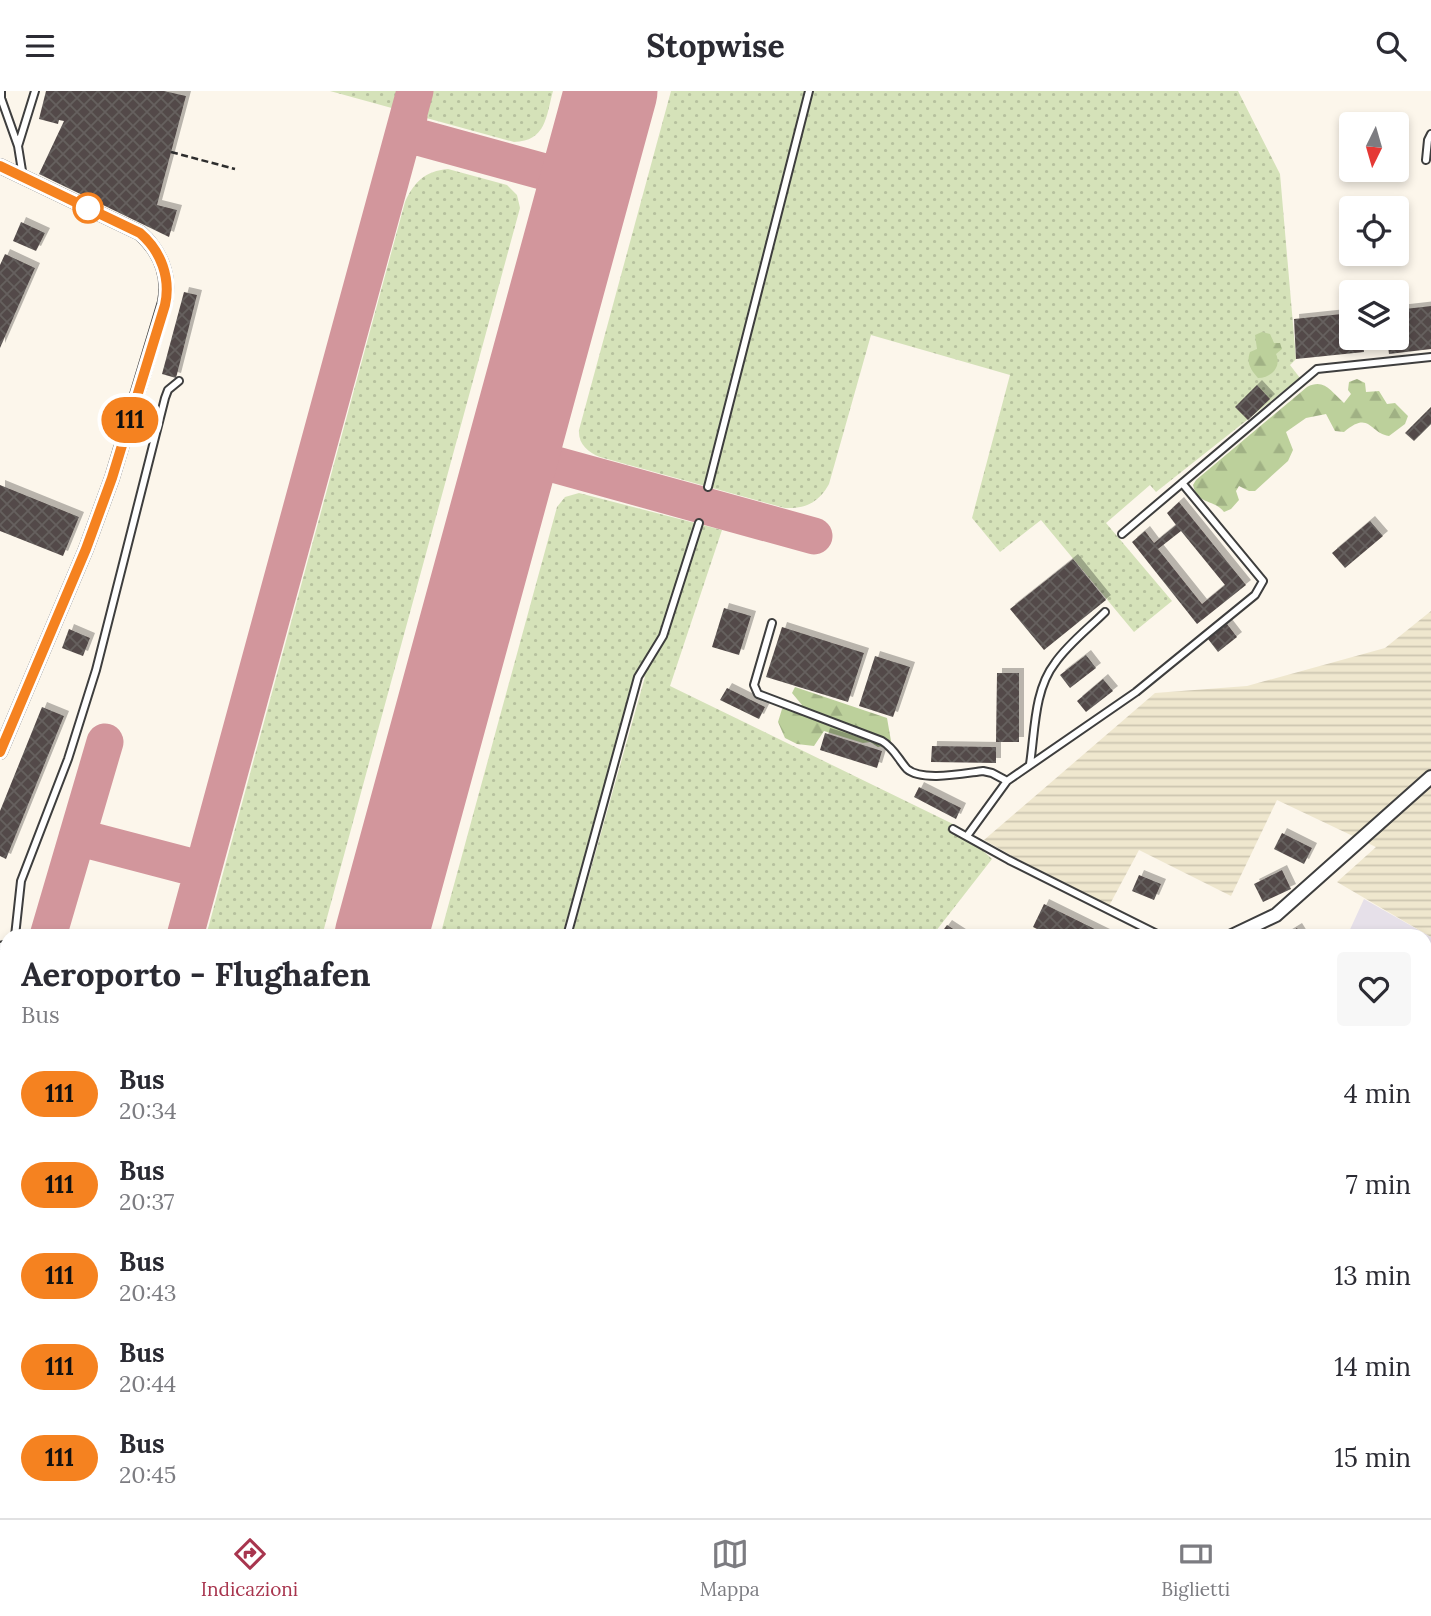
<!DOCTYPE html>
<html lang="it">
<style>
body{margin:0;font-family:Lora,serif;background:#f7f7f7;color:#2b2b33;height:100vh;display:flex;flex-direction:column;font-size:26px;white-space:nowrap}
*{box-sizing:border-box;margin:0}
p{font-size:23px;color:#7c7c81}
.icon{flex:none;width:38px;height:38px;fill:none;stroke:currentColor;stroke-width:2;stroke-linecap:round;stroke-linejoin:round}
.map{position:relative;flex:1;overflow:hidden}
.sheet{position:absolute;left:0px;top:838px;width:1432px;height:590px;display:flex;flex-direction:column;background:#fff;border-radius:21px 21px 0 0;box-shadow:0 4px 10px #0003}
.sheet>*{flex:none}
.badge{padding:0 14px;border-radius:23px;font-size:24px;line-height:46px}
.needle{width:46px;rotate:185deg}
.buttons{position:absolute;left:1339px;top:21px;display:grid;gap:14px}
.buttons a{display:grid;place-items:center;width:70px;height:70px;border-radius:7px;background:#fff;box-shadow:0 4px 10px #0003;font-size:35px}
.map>.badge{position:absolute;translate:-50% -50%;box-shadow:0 0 0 4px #fff}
.round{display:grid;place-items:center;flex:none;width:74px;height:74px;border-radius:7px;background:#f7f7f7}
.head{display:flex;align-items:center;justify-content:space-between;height:119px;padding:0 21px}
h1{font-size:33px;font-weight:800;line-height:52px}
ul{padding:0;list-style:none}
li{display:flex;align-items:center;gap:21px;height:91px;padding:0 21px}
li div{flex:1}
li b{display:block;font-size:26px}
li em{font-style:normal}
li .badge{min-width:77px;font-weight:700;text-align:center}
header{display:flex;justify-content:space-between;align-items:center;height:91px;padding:0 21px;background:#fff;font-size:32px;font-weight:800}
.tab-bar{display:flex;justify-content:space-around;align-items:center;height:98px;border-top:2px solid #e1e1e2;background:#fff;font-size:19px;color:#7c7c81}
.tab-bar a{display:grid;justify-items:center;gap:4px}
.tab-bar .selected{color:#a8354e}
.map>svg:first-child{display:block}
.industrial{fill:#e6e0e9}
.farmland{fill:url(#farmland-rules)}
.grass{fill:url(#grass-dots)}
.forest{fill:url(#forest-firs)}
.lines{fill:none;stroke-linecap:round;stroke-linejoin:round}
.taxiway{stroke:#d2969c;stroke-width:37}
.runway{stroke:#d2969c;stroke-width:93}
.building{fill:url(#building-cross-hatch);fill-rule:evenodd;filter:url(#shadow)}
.lane-casing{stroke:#3e3e3e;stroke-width:10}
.street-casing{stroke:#3e3e3e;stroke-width:16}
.secondary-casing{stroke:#2d2d2d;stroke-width:19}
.primary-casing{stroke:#1c1c1c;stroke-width:23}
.path{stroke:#2d2d2d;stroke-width:2.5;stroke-dasharray:7 3.5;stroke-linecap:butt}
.lane{stroke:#fff;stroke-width:6}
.street{stroke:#fff;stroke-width:12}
.secondary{stroke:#f4e1ae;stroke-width:16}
.primary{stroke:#e7b671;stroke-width:19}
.line-casing{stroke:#fff;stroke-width:16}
.line{stroke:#f58220;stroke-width:10}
.stop-dot{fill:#fff;stroke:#f58220;stroke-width:3.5}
</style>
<header><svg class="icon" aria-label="menu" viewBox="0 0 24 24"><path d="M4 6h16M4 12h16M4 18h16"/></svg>Stopwise<svg class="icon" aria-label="search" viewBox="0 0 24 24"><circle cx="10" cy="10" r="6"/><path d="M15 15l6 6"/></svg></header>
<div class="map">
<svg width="1431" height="1427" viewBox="0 0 1431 1427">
<defs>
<pattern id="farmland-rules" width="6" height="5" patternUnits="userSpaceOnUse" patternTransform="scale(1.75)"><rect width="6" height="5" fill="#efe7ce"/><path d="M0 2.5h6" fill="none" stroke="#ccc5b0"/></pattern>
<pattern id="grass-dots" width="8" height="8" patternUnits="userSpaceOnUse" patternTransform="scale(1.75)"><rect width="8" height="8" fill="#d5e2b9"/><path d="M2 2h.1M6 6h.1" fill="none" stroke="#b6c19e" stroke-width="1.8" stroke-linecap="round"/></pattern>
<pattern id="forest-firs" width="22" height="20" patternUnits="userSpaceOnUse" patternTransform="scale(1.75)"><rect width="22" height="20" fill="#bcd09b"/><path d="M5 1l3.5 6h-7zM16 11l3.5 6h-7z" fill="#a0b184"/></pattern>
<pattern id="building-cross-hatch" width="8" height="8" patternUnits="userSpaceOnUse" patternTransform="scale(1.75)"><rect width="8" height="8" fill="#524a48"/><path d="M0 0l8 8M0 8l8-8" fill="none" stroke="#66605e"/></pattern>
<filter id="shadow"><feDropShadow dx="5" dy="-5" stdDeviation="0" flood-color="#0004"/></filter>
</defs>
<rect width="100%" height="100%" fill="#fcf6eb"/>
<path class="industrial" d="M 1364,808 L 1431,846 L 1431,1332 L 1424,1329 L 1424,845 L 1347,845 Z
M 0,1212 L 7,1215 L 7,1421 L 1424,1421 L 1425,1337 L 1431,1340 L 1431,1427 L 0,1427 Z"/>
<path class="farmland" d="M 1431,520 L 1431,846 L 1337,791 L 1376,756 L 1277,709 L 1231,805 L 1139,759 L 1109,815 L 1037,779 L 984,749 L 1155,602 L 1247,595 L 1385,557 Z"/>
<path class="grass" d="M 330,0 L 405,0 L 399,19 Z
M 426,0 L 553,0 C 546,26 546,50 514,51 L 419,25 Z
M 671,0 L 1238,0 L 1280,83 L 1296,268 L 1290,274 L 1300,287 L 1156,401 L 1150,394 L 1106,432 L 1172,510 L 1134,541 L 1041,429 L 1000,461 L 972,427 L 1010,284 L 871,244 L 829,393 C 819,411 806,418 785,417 L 600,366 C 588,361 578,353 579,339 Z
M 448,78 L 507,94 L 517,104 L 520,117 L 322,845 L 206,845 L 405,111 C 414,91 425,80 448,78 Z
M 579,402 L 722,439 L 670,595 L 955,734 L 992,768 L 932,845 L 572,845 L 645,586 L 635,582 L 562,845 L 440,845 L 557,416 L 565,406 Z"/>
<path class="forest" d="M 1262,241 L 1270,243 L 1274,252 L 1280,252 L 1282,258 L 1276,263 C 1282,276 1271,287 1258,287 C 1251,279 1246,272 1250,261 L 1257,258 L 1255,244 Z
M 1357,288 L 1365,292 L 1366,301 L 1379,300 L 1387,313 L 1395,312 L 1408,325 L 1405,333 L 1389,345 C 1369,342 1370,319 1344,341 L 1335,340 L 1326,323 L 1306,327 L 1286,341 L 1293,359 L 1288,370 L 1255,400 L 1249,400 L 1239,395 L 1236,400 L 1239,409 L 1231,418 L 1224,421 C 1213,407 1198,415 1193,394 L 1196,389 L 1307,296 C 1325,287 1331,301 1344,312 L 1351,303 L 1348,299 L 1349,291 Z
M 795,596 L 887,627 L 891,650 L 884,655 L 878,656 L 870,651 L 863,652 L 824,640 L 814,655 L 797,653 L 785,647 L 778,631 L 782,618 L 792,612 L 800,616 L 802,614 L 792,602 Z"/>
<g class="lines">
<path class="taxiway" d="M 409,25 L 408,34 L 414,45 L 556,84 C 578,96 577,113 575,136
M 556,84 C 579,85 588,72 597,53
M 513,362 L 814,445
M 77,746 L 203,779
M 48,845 L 105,651
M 185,845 L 415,0"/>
<path class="runway" d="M 381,845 L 611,0"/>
</g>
<path class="building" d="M 46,0 L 164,0 L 186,5 L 157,114 L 177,119 L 169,146 L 39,83 L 64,30 L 59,29 L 58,33 L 39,28 Z
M 21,131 L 45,142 L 36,160 L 13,150 Z
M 5,163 L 35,177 L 0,257 L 0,174 Z
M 184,201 L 197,204 L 176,287 L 162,283 Z
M 1431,215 L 1431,258 L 1389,263 L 1387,247 L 1396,247 L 1396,219 Z
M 1351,222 L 1351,247 L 1363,247 L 1364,261 L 1296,268 L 1294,228 Z
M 1257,294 L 1270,308 L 1248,329 L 1235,316 Z
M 1431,316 L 1431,333 L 1414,350 L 1405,342 Z
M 0,394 L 79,426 L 63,465 L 0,440 Z
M 1179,411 L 1246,494 L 1197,533 L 1132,451 L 1145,440 L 1154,452 L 1176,434 L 1167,422 ZM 1181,440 L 1225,494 L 1202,513 L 1158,458 Z
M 1370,430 L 1383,445 L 1345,477 L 1332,462 Z
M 1073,468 L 1106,509 L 1044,559 L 1010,518 Z
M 724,517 L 751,525 L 739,564 L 712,556 Z
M 1227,533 L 1237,546 L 1218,561 L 1208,548 Z
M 782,536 L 864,562 L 848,611 L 766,586 Z
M 69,538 L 90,547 L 83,565 L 62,557 Z
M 1086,564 L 1096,577 L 1070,597 L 1060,584 Z
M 875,565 L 910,576 L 893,626 L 859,615 Z
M 997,582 L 1019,582 L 1019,651 L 996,651 Z
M 1103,588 L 1113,600 L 1086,621 L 1077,610 Z
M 727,597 L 765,616 L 759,628 L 720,609 Z
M 42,616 L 64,625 L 6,768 L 0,765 L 0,720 Z
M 825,642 L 882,660 L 877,677 L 820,659 Z
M 932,655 L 996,656 L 996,672 L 931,671 Z
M 919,696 L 961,717 L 956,728 L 914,706 Z
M 1282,742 L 1312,757 L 1304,773 L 1274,758 Z
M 1282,779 L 1291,798 L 1263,811 L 1254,793 Z
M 1139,784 L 1161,793 L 1154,809 L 1132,800 Z
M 1044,813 L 1109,845 L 1051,845 L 1033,836 Z
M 947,834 L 964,845 L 939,845 Z
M 1297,837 L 1302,845 L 1284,845 Z
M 0,879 L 7,881 L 7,977 L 1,1001 Z
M 1431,1134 L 1431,1245 L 1424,1241 L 1424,1147 Z
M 0,1395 L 7,1398 L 7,1421 L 43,1421 L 46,1427 L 0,1427 Z
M 405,1421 L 478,1421 L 476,1427 L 424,1427 Z
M 502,1421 L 599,1421 L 615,1427 L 518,1427 Z
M 826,1421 L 1115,1421 L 1113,1427 L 824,1427 Z"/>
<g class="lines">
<defs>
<path id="lane" d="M 1,0 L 1,7 L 18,55
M 1426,69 L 1428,49 L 1431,43
M 23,86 L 18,55 L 35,0
M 708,396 L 809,0
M 1122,443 L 1317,278 L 1431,266
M 772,532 L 754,594 L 758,603 L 882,650 C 894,657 898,668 907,678 C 922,691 965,682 983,680 L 992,682 L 1007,690
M 1030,673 C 1035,640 1034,599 1055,572 C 1068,553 1089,537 1105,521
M 953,738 L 1009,769 L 1161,845
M 967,745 L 1007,690 L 1136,601 L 1255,504 L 1263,490 L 1182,392
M 15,845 L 21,790 L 68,668 L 96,579 L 165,307 L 168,299 L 179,290
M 567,845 L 638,586 L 663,545 L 699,432
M 0,855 L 7,853
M 0,1036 L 7,1038
M 0,1217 L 7,1220
M 0,1294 L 4,1291 L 7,1280
M 384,1421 L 397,1427
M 1122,1427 L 1123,1421"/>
<path id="street" d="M 0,75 L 140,142 C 160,160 170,184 165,211 L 112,387 L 86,458 L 0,661
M 1232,845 L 1276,824 L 1431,686
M 1424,1351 L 1431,1354
M 662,1427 L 667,1421
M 1221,1427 L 1224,1421"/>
<path id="secondary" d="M 0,1187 L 7,1190
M 102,1427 L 104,1421
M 117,1427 L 120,1421"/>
<path id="primary" d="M 0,1201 L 7,1204
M 0,1324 L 7,1326
M 0,1350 L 7,1353
M 84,1421 L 85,1427
M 269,1421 L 292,1427
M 164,1427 L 197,1424 L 224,1427"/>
</defs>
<use href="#lane" class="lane-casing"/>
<use href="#street" class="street-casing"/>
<use href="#secondary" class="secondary-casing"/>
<use href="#primary" class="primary-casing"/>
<path class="path" d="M 171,61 L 235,78
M 1424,1376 L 1431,1379
M 681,1427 L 687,1421
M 1237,1427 L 1241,1421"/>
<use href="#lane" class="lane"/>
<use href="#street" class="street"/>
<use href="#secondary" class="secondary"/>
<use href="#primary" class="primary"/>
</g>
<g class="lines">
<defs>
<path id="line" d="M 0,75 L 140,142 C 161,160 171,187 165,214 L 112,387 L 86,458 L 0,661"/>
</defs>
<use href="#line" class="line-casing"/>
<use href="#line" class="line"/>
</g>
<circle class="stop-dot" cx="88" cy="117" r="14"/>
</svg>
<div class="buttons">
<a><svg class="needle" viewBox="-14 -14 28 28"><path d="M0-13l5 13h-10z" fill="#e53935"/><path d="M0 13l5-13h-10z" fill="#7c7c81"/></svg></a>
<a><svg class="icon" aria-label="locate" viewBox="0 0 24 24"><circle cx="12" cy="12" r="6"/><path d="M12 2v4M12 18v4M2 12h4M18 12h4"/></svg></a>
<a><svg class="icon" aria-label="layers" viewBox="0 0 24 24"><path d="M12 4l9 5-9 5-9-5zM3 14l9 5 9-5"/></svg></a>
</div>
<b class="badge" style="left:130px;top:329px;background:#f58220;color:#111">111</b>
<section class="sheet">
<div class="head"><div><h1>Aeroporto - Flughafen</h1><p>Bus</p></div><a class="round"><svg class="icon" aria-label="heart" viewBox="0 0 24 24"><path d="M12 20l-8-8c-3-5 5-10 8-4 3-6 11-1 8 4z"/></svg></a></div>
<ul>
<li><span class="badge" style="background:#f58220;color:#111">111</span><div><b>Bus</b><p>20:34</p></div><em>4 min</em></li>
<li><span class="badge" style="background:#f58220;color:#111">111</span><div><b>Bus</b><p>20:37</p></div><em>7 min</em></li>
<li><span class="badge" style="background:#f58220;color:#111">111</span><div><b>Bus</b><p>20:43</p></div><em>13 min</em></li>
<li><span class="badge" style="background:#f58220;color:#111">111</span><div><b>Bus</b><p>20:44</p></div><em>14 min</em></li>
<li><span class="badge" style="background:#f58220;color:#111">111</span><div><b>Bus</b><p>20:45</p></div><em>15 min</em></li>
</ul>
</section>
</div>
<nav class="tab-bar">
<a class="selected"><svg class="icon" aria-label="directions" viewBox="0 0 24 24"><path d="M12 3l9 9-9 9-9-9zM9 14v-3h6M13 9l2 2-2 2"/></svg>Indicazioni</a>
<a><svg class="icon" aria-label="map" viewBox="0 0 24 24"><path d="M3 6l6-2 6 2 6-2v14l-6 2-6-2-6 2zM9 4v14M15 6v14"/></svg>Mappa</a>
<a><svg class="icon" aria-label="tickets" viewBox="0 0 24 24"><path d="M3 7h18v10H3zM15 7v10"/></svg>Biglietti</a>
</nav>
